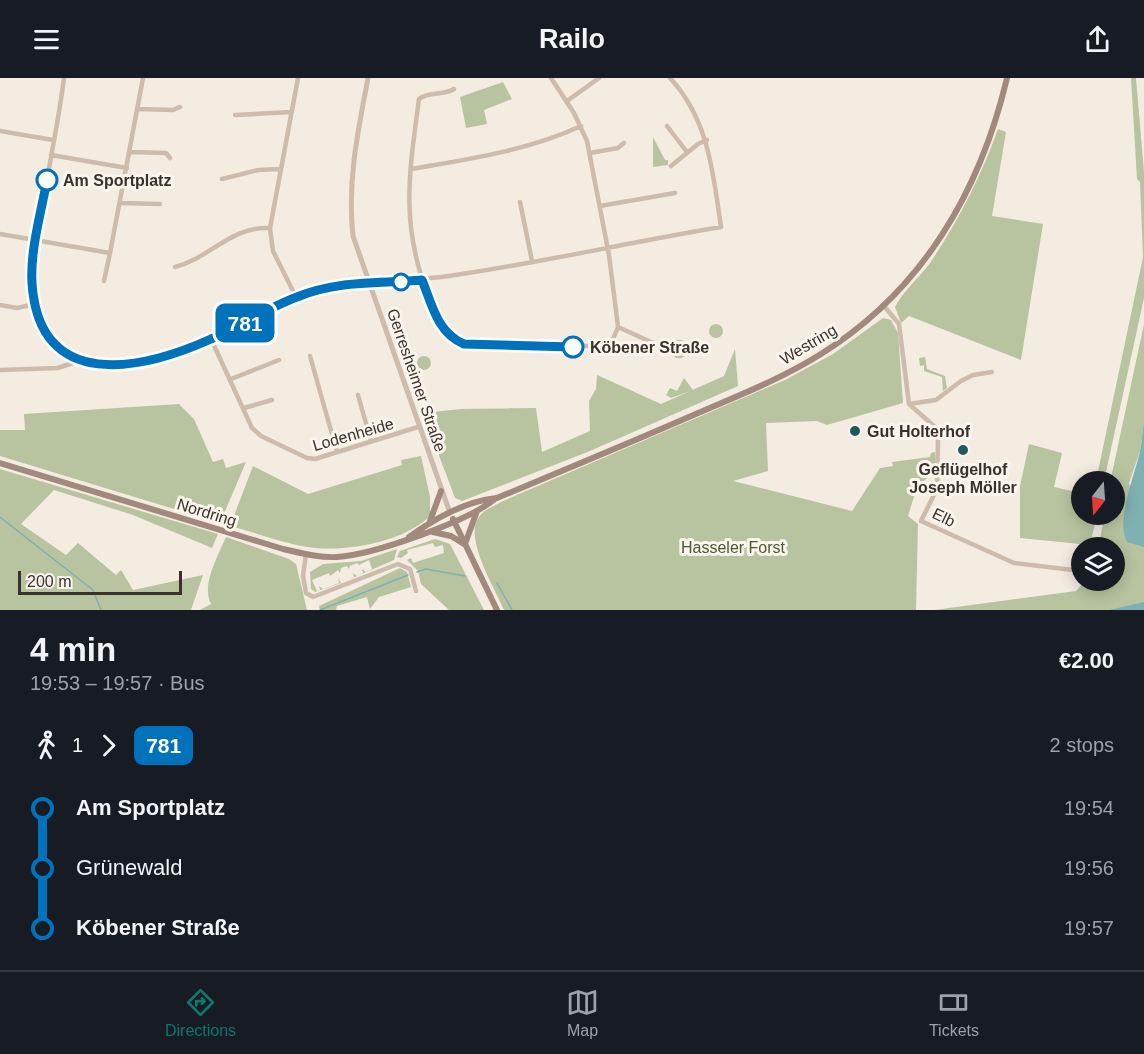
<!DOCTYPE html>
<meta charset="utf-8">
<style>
body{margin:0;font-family:Helvetica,sans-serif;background:#20242c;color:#f1f3f6;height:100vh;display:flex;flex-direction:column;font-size:22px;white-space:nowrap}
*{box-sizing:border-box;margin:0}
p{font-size:20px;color:#9ea1a6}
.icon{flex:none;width:33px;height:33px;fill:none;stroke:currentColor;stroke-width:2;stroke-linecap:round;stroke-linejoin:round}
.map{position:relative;height:532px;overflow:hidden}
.details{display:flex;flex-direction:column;background:#171b24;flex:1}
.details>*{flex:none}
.badge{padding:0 12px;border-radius:9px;font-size:21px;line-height:39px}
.needle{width:39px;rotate:197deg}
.fabs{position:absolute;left:1071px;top:393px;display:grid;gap:12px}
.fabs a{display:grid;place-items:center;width:54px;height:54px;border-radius:50%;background:#171b24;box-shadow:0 3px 15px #0003;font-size:30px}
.scale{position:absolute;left:18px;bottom:15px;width:164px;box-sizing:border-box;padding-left:6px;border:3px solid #3b302b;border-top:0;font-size:16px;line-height:21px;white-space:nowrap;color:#3b302b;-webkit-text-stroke:4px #fbf5ee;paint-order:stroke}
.map>.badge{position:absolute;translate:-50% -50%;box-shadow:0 0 0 3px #fff}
.legs{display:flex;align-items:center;gap:9px;height:66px;padding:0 30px;font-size:20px}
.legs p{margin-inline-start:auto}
.head{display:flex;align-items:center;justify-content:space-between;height:102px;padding:0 30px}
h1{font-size:33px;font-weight:600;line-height:45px}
ul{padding:0 30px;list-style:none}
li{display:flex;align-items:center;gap:21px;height:60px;font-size:22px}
li i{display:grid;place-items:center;width:9px;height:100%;margin:0 8px;background:currentColor}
li i::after{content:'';width:15px;height:15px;margin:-8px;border:4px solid;border-radius:50%;background:#171b24}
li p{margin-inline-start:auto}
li:first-child i{background:linear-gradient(#0000 50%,currentColor 0)}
li:last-child i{background:linear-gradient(currentColor 50%,#0000 0)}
header{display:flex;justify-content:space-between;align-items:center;height:78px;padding:0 30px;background:#171b24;font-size:27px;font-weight:600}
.tabs{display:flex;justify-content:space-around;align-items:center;height:84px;border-top:2px solid #363941;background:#171b24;font-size:16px;color:#9ea1a6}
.tabs a{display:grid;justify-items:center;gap:3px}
.tabs .active{color:#0f766e}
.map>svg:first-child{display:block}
.green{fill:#b8c4a0}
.water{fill:#7fb0b2}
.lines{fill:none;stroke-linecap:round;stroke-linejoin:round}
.stream{stroke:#7fb0b2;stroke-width:1.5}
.minor{stroke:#cdbbac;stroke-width:4.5}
.tertiary{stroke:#cdbbac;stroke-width:5}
.secondary{stroke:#a18a7d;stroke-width:6}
.line-1-casing{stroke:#fff;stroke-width:14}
.line-1{stroke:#0072bc;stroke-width:9}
.stop-1-dot{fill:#fff;stroke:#0072bc;stroke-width:3}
.poi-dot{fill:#1f5a5e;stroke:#fbf5ee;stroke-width:2}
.labels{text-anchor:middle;stroke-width:6;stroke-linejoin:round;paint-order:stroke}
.stop-label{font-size:16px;font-weight:bold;fill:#3b302b;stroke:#fbf5ee;text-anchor:start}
.street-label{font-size:16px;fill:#3b302b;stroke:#fbf5ee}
.poi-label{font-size:16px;font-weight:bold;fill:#3b302b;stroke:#fbf5ee;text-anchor:start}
.park-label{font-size:16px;fill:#4a5a2e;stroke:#fbf5ee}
</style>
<header><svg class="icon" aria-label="menu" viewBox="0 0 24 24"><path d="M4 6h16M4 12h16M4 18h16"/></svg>Railo<svg class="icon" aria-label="share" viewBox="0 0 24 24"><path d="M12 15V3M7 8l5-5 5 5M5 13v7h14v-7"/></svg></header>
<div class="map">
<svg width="1144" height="532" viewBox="0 0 1144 532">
<rect width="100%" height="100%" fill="#f4ebe1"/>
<path class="green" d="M 1131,0 L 1136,0 L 1144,94 L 1144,220 L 1104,403 L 1096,403 L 1143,179 L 1140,104 L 1137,101 Z
M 503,4 L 512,21 L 484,32 L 487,46 L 466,50 L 460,19 Z
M 998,51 L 1006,54 L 992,138 L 1043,146 L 1021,282 L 909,238 L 901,245 L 895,229 C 904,212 919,200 930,185 C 958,143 981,99 998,51 Z
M 653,59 L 665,82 L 668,82 L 668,87 L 653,89 Z
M 883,240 L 891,242 L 898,255 L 903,325 L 827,347 L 817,343 L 766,345 L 768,393 L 733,403 L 852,433 L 880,390 L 893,388 L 892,384 L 930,379 L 931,375 L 935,374 L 936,392 L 917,409 L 908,438 L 918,446 L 916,532 L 504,532 C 495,511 463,458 479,439 C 484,431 495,428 503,423 L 785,302 L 833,276 Z
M709 253a7 7 0 1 1 14 0a7 7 0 1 1-14 0Z
M 1144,246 L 1144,345 L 1140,373 L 1129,405 L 1144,453 L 1144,532 L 934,532 L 1076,513 L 1085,503 L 1114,502 L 1114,470 L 1098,469 L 1105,437 L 1114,436 L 1114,404 L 1111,403 L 1111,400 Z
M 735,271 L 738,308 L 590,373 L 462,423 L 455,420 L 423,335 L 461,331 L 536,330 L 542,374 L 590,353 L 589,323 L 596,311 L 597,297 L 661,326 L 724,298 Z
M417 285a7 7 0 1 1 14 0a7 7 0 1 1-14 0Z
M 925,279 L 927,291 L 945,298 L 947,310 L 943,313 L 942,299 L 924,293 L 924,287 L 920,288 L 919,280 Z
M 684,300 L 693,312 L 671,320 L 666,317 L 670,310 L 677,313 Z
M 179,326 L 194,341 L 213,384 L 223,381 L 226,390 L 246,384 L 220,445 L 0,378 L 0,352 L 25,352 L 24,336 Z
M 1029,366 L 1062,375 L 1054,409 L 1081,415 L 1082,436 L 1097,437 L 1090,467 L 1020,460 L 1020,408 Z
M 421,378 L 430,419 L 430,433 L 433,435 C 407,463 353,473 316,470 C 287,467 257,455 230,448 L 253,388 L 308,416 L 402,387 L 401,382 Z
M 0,391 L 218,456 L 212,470 L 133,437 L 54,412 L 21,446 L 66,477 L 78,465 L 116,497 L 121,492 L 133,512 L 203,497 L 191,532 L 0,532 Z
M 226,459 L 289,481 L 296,486 L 307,532 L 200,532 L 211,526 C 201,507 218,478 226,459 Z
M 435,461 L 450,466 L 484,532 L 449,532 L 421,506 L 418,493 L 407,482 L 411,480 L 413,485 L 444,475 L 443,467 L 435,469 L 433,465 L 407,472 L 408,475 L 401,480 L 397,479 L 400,473 Z
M 397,471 L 394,482 L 350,501 L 354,499 L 353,495 L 357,498 L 363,495 L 362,491 L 366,494 L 372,491 L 369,482 L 359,487 L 357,485 L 350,488 L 349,491 L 347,488 L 341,490 L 340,495 L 338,492 L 330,498 L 329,495 L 312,502 L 317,513 L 320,512 L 319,508 L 323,511 L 339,505 L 338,500 L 341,505 L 315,514 L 311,511 L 310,494 L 323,486 L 361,483 Z
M 400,490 L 407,494 L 411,509 L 379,519 L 370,531 L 367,519 L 337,528 L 336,532 L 320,532 L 319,528 Z"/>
<path class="water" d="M 1144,345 L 1144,469 L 1127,464 C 1115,444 1136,393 1140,373 C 1142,363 1142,354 1144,345 Z
M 1144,524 L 1144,532 L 1109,532 Z"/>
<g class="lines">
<path class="stream" d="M 0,439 L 93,512 L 101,532
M 417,494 L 426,491 L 465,498
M 497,505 L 512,532
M 320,532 L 408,497"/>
<path class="minor" d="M 64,0 C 58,48 47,96 40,144 C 37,159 33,176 32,192 C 31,212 35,235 46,252 C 60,276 89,290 116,289 C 193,286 252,229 324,210 C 364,200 407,204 449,198 C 540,185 630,164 721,149 C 713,95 709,42 670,0
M 454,11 C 443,18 429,13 419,21 C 409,96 400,147 429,220 C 438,243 445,262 472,267 L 601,268 L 613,261 L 618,249 L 609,177 L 587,63 L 574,35 L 551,0
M 567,23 L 599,0
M 139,31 L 173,32 L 180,29
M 235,37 L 292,34
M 667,48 L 687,74
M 0,53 L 53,62
M 130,74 L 166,75 L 170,80
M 590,75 L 618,70 L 624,65
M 51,77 L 127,90
M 671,88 L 698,66 L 707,62
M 411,91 C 469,81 527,73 581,48
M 222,101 L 258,92 L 280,91
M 520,124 L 532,183
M 120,125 L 160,126
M 600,128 L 675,115
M 0,156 L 110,175 L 143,0
M 175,189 C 210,180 231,148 270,150
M 104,203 L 110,175
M 296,219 L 273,173 L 270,150 L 298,0
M 0,227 L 17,230 L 35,226
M 884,228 L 899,246 L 909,326 L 935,349 L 938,363 L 937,411 L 921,443 L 1014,485 L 1082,493
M 618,249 L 673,274
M 211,261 L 252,350 L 261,358 L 307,380 L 315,381 L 418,349
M672 271a7 7 0 1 1 14 0a7 7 0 1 1-14 0Z
M 310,278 L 337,374
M 0,292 L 58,290 L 81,282
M 231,301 L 279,282
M 358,317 L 371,363
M 909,326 L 936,322 L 961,303 L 973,297 L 992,294
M 244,330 L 272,322
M 306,476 L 303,498 L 306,515 L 313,519 L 398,486 L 410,491 L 416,513"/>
<path class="tertiary" d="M 368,0 C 358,53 347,104 353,158 L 450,435"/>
<path class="secondary" d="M 0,385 L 283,471 C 301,475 319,480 337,479 C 372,477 470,443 496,420
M 453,441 L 497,532
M 430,443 L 441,413
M 433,454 L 451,458 L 464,466
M 409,459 C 434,441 466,423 497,420 C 564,392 632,364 698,335 C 740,317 783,300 821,276 C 922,213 980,114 1007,0
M 465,466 L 477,433"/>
</g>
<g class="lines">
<defs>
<path id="line-1" d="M 47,102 C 41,135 30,172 32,205 C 39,315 142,292 211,261 C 240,249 267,230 297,219 C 338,202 379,206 422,202 C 432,226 437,255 464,266 L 573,269"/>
</defs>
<use href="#line-1" class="line-1-casing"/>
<use href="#line-1" class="line-1"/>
</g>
<g class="stop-1-dot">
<circle cx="47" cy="102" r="10"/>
<circle cx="401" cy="204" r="8"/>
<circle cx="573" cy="269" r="10"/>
</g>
<g class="poi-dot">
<circle cx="855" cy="353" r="6"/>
<circle cx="963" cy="372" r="6"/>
</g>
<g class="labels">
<g class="stop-label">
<text x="63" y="108">Am Sportplatz</text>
<text x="590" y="275">Köbener Straße</text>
</g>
<g class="street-label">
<text transform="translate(808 266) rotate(-31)" y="6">Westring</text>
<text transform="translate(417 302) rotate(71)" y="6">Gerresheimer Straße</text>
<text transform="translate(353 356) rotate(-16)" y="6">Lodenheide</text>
<text transform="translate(207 434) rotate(17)" y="6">Nordring</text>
<text transform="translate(944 439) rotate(26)" y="6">Elb</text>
</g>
<g class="poi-label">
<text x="867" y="359">Gut Holterhof</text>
<text x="963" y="397" text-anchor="middle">Geflügelhof<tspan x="963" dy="18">Joseph Möller</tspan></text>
</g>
<g class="park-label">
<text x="733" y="475">Hasseler Forst</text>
</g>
</g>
</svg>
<div class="fabs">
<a><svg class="needle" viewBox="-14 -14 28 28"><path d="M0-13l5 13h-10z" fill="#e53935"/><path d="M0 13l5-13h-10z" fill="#9ea1a6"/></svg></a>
<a><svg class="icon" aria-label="layers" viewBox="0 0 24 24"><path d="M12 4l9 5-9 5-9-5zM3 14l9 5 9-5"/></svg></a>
</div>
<div class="scale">200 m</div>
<b class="badge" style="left:245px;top:245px;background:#0072bc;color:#fff">781</b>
</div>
<section class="details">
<div class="head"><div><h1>4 min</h1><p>19:53 – 19:57 · Bus</p></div><b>€2.00</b></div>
<div class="legs"><svg class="icon" aria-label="walk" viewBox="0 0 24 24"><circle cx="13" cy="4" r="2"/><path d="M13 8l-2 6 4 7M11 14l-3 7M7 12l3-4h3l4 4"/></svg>1<svg class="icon" aria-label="forward" viewBox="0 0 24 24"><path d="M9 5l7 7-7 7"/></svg><b class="badge" style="background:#0072bc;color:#fff">781</b><p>2 stops</p></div>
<ul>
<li><i style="color:#0072bc"></i><b>Am Sportplatz</b><p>19:54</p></li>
<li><i style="color:#0072bc"></i><span>Grünewald</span><p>19:56</p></li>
<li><i style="color:#0072bc"></i><b>Köbener Straße</b><p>19:57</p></li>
</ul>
</section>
<nav class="tabs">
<a class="active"><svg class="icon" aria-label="directions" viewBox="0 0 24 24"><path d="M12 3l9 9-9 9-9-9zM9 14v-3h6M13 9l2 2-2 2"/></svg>Directions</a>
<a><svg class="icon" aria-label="map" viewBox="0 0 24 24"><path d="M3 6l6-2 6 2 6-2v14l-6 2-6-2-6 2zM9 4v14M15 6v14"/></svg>Map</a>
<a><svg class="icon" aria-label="tickets" viewBox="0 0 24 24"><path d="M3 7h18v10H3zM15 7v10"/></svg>Tickets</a>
</nav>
